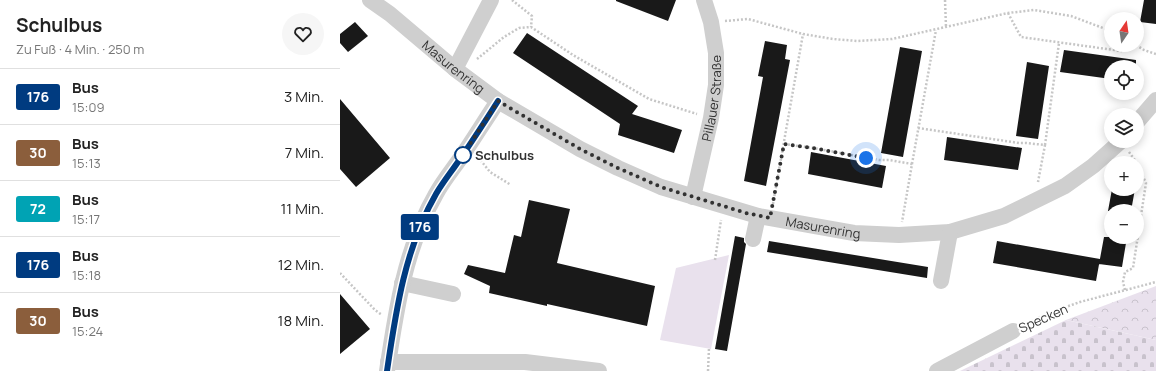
<!DOCTYPE html>
<html lang="de">
<meta charset="utf-8">
<style>
body{margin:0;font-family:Manrope,sans-serif;background:#f6f6f6;color:#222;height:100vh;display:flex;flex-direction:column;font-size:15px;white-space:nowrap}
*{box-sizing:border-box;margin:0}
p{font-size:13px;color:#767676}
.icon{flex:none;width:22px;height:22px;fill:none;stroke:currentColor;stroke-width:2;stroke-linecap:round;stroke-linejoin:round}
.map{position:relative;flex:1;overflow:hidden}
.panel{display:flex;flex-direction:column;background:#fff;width:340px}
.panel>*{flex:none}
.badge{padding:0 8px;border-radius:3px;font-size:14px;line-height:26px}
.needle{width:26px;rotate:13deg}
.tools{position:absolute;left:764px;top:12px;display:grid;gap:8px}
.tools a{display:grid;place-items:center;width:40px;height:40px;border-radius:50%;background:#fff;box-shadow:0 2px 10px #0003;font-size:20px}
.you{position:absolute;width:20px;height:20px;margin:-10px;border:3px solid #fff;border-radius:50%;background:#1a73e8;box-shadow:0 0 0 6px #1a73e833}
.map>.badge{position:absolute;translate:-50% -50%;box-shadow:0 0 0 2px #fff}
.round{display:grid;place-items:center;flex:none;width:42px;height:42px;border-radius:21px;background:#f6f6f6}
.overview{display:flex;align-items:center;justify-content:space-between;height:68px;padding:0 16px}
h1{font-size:19px;font-weight:700;line-height:30px}
ul{padding:0;list-style:none}
li{display:flex;align-items:center;gap:12px;height:56px;padding:0 16px;border-top:1px solid #e0e0e0}
li div{flex:1}
li b{display:block;font-size:15px}
li em{font-style:normal}
li .badge{min-width:44px;font-weight:700;text-align:center}
main{display:flex;flex:1;min-height:0}
.map>svg:first-child{display:block}
.grass{fill:#e9e1ed}
.forest{fill:url(#forest-crowns)}
.cemetery{fill:url(#cemetery-stones)}
.building{fill:#191919}
.lines{fill:none;stroke-linecap:round;stroke-linejoin:round}
.path{stroke:#c6c6c6;stroke-width:2.5;stroke-dasharray:2 2;stroke-linecap:butt}
.minor{stroke:#cfcfcf;stroke-width:16}
.line-casing{stroke:#fff;stroke-width:9}
.line{stroke:#003b80;stroke-width:6}
.walk{stroke:#323232;stroke-width:4;stroke-dasharray:0 7.2}
.stop-dot{fill:#fff;stroke:#003b80;stroke-width:2}
.labels{text-anchor:middle;stroke-width:4;stroke-linejoin:round;paint-order:stroke}
.street-label{font-size:13px;fill:#323232;stroke:#fff}
.stop-label{font-size:13px;font-weight:bold;fill:#323232;stroke:#fff;text-anchor:start}
</style>
<main>
<section class="panel">
<div class="overview"><div><h1>Schulbus</h1><p>Zu Fuß · 4 Min. · 250 m</p></div><a class="round"><svg class="icon" aria-label="heart" viewBox="0 0 24 24"><path d="M12 20l-8-8c-3-5 5-10 8-4 3-6 11-1 8 4z"/></svg></a></div>
<ul>
<li><span class="badge" style="background:#003b80;color:#fff">176</span><div><b>Bus</b><p>15:09</p></div><em>3 Min.</em></li>
<li><span class="badge" style="background:#8b5e3c;color:#fff">30</span><div><b>Bus</b><p>15:13</p></div><em>7 Min.</em></li>
<li><span class="badge" style="background:#00a3b4;color:#fff">72</span><div><b>Bus</b><p>15:17</p></div><em>11 Min.</em></li>
<li><span class="badge" style="background:#003b80;color:#fff">176</span><div><b>Bus</b><p>15:18</p></div><em>12 Min.</em></li>
<li><span class="badge" style="background:#8b5e3c;color:#fff">30</span><div><b>Bus</b><p>15:24</p></div><em>18 Min.</em></li>
</ul>
</section>
<div class="map">
<svg width="816" height="371" viewBox="0 0 816 371">
<defs>
<pattern id="forest-crowns" width="20" height="18" patternUnits="userSpaceOnUse"><rect width="20" height="18" fill="#e9e1ed"/><path d="M2 6a3 3 0 1 1 6 0M12 15a3 3 0 1 1 6 0" fill="none" stroke="#c8c2cc"/></pattern>
<pattern id="cemetery-stones" width="16" height="16" patternUnits="userSpaceOnUse"><rect width="16" height="16" fill="#e9e1ed"/><path d="M2 7V4a2 2 0 0 1 4 0v3zM10 15v-3a2 2 0 0 1 4 0v3z" fill="#c8c2cc"/></pattern>
</defs>
<rect width="100%" height="100%" fill="#fff"/>
<path class="grass" d="M 389,255 L 371,349 L 320,340 L 336,268 Z"/>
<path class="forest" d="M 816,286 L 816,340 L 726,320 Z"/>
<path class="cemetery" d="M 726,320 L 816,340 L 816,371 L 620,371 Z"/>
<path class="building" d="M 276,0 L 336,0 L 328,21 L 276,1 Z
M 804,0 L 816,0 L 816,24 L 800,22 Z
M 15,22 L 28,36 L 8,52 L 0,43 L 0,34 Z
M 187,33 L 298,106 L 292,114 L 342,130 L 334,153 L 278,135 L 280,124 L 173,53 Z
M 425,41 L 447,45 L 445,59 L 450,60 L 426,186 L 404,181 L 423,77 L 418,76 Z
M 560,47 L 582,51 L 563,157 L 541,153 Z
M 724,50 L 796,60 L 796,67 L 771,67 L 771,79 L 720,72 Z
M 687,62 L 709,66 L 698,139 L 676,136 Z
M 0,99 L 50,158 L 16,187 L 0,169 Z
M 607,137 L 682,148 L 678,170 L 604,160 Z
M 471,152 L 546,166 L 542,188 L 468,174 Z
M 772,189 L 795,189 L 791,211 L 768,211 Z
M 189,200 L 230,209 L 217,263 L 315,286 L 307,326 L 207,304 L 207,306 L 149,293 L 150,286 L 124,274 L 128,265 L 165,273 L 174,235 L 181,237 Z
M 395,236 L 404,238 L 404,242 L 406,244 L 387,351 L 375,349 Z
M 764,237 L 787,237 L 782,267 L 759,264 Z
M 429,241 L 588,267 L 587,278 L 427,252 Z
M 657,241 L 760,259 L 756,281 L 653,263 Z
M 0,294 L 30,329 L 0,354 Z"/>
<g class="lines">
<path class="path" d="M 172,0 L 192,16 L 191,27
M 605,0 L 606,27
M 668,13 L 681,37 L 781,51 L 783,45
M 385,21 L 408,19 L 463,34 L 493,39 L 517,41 L 552,39 L 668,13 L 694,10 L 731,16 L 771,31
M 796,45 L 804,50 L 816,54
M 137,59 L 164,37 L 179,28 L 191,27 L 233,55 L 309,99 L 357,114
M 578,128 L 679,143 L 686,143 L 705,145 L 698,182
M 444,144 L 473,148 L 539,160 L 549,160 L 572,164 L 562,222
M 705,145 L 719,43
M 789,152 L 797,163
M 138,157 L 150,172 L 171,185
M 572,164 L 596,30
M 433,204 L 463,34
M 375,260 L 381,220
M 0,273 L 35,310 L 42,315
M 785,290 L 783,282 L 785,272 L 793,268 L 806,183 L 797,164
M 684,325 L 706,314 L 740,302 L 816,282
M 368,371 L 369,348"/>
<g class="minor">
<path id="s1" d="M 30,0 L 50,14 L 115,69 L 158,101 L 240,149 L 278,168 L 321,187 L 418,216 L 514,233 L 559,235 L 610,232 L 664,216 L 725,186 L 753,166 L 781,141"/>
<path d="M 115,69 L 151,0"/>
<path d="M 797,122 L 816,100"/>
<path id="s2" d="M 353,197 L 371,118 L 376,85 L 376,53 L 371,22 L 364,0"/>
<path d="M 413,239 L 418,216"/>
<path d="M 601,281 L 610,232"/>
<path d="M 62,283 L 113,294"/>
<path d="M 48,362 L 185,362 L 259,371"/>
<path d="M 47,371 C 56,310 65,248 96,194 C 103,181 113,169 122,156 C 134,138 146,119 158,101"/>
<path d="M 597,371 L 673,331"/>
</g>
</g>
<g class="lines">
<defs>
<path id="line" d="M 47,371 C 56,310 65,248 96,194 C 103,182 112,171 120,159 C 133,140 146,120 158,101"/>
</defs>
<use href="#line" class="line-casing"/>
<use href="#line" class="line"/>
<path class="walk" d="M 123,155 L 121,158 L 158,101 L 240,149 L 278,168 L 321,187 L 406,213 L 430,218 L 444,144 L 473,148 L 526,158"/>
</g>
<circle class="stop-dot" cx="123" cy="155" r="8"/>
<g class="labels">
<g class="street-label">
<text dy="5" stroke="none"><textPath href="#s1" startOffset="107">Masurenring</textPath></text>
<text dy="5" stroke="none"><textPath href="#s2" startOffset="101">Pillauer Straße</textPath></text>
<text dy="5" stroke="none"><textPath href="#s1" startOffset="515">Masurenring</textPath></text>
<text transform="translate(703 318) rotate(-24)" y="5">Specken</text>
</g>
<g class="stop-label">
<text x="135" y="160">Schulbus</text>
</g>
</g>
</svg>
<div class="tools">
<a><svg class="needle" viewBox="-14 -14 28 28"><path d="M0-13l5 13h-10z" fill="#e53935"/><path d="M0 13l5-13h-10z" fill="#767676"/></svg></a>
<a><svg class="icon" aria-label="locate" viewBox="0 0 24 24"><circle cx="12" cy="12" r="6"/><path d="M12 2v4M12 18v4M2 12h4M18 12h4"/></svg></a>
<a><svg class="icon" aria-label="layers" viewBox="0 0 24 24"><path d="M12 4l9 5-9 5-9-5zM3 14l9 5 9-5"/></svg></a>
<a>+</a>
<a>−</a>
</div>
<div class="you" style="left:526px;top:158px"></div>
<b class="badge" style="left:80px;top:227px;background:#003b80;color:#fff">176</b>
</div>
</main>
